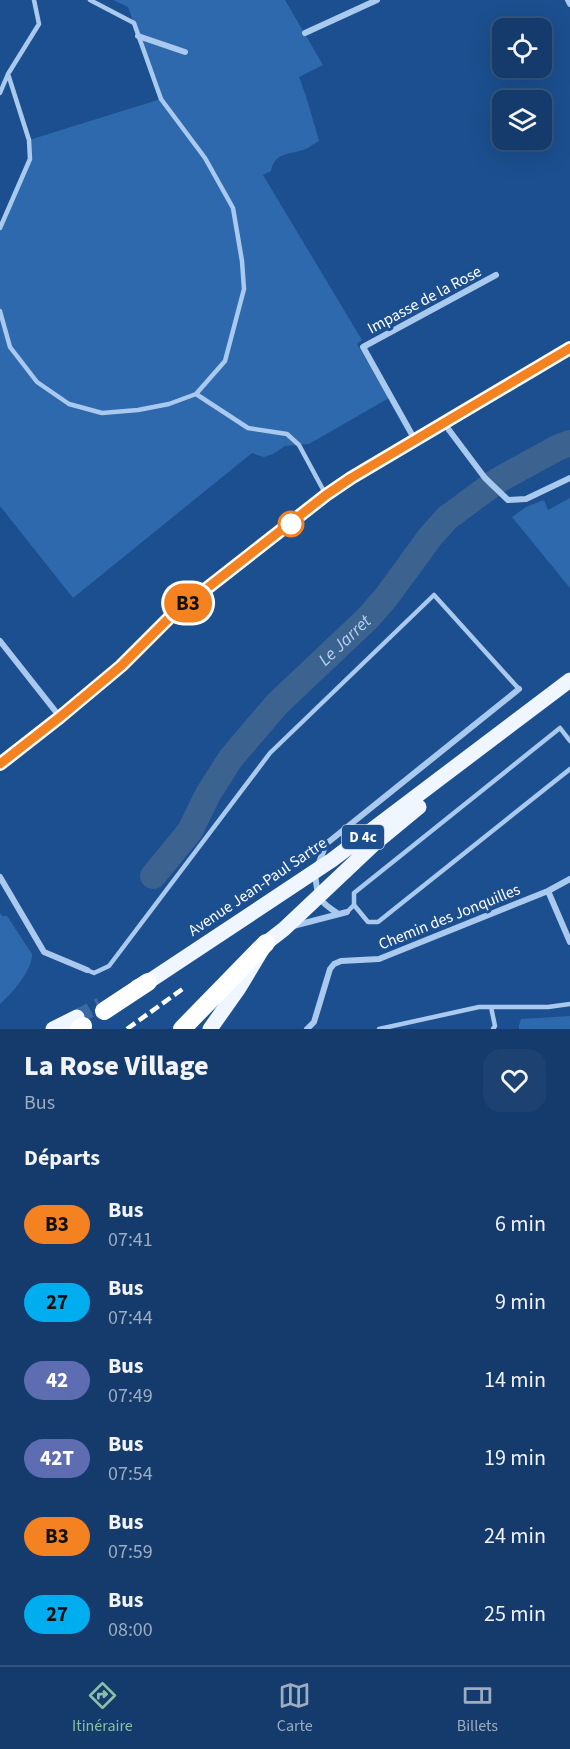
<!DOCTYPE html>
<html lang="fr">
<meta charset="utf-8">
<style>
body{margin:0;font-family:"Source Sans 3",sans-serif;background:#1d4271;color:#f1f3f6;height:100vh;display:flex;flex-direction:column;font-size:22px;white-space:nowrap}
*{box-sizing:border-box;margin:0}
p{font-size:20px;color:#9dadc1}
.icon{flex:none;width:33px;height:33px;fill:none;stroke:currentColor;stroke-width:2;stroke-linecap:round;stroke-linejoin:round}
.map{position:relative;height:1029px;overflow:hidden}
.panel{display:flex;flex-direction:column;background:#143b6b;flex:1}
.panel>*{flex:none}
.badge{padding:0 12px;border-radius:20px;font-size:21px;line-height:39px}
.buttons{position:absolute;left:492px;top:18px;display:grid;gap:12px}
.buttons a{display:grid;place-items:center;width:60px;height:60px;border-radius:12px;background:#143b6b;box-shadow:0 6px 24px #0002,0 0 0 2px #33557e;font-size:30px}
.map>.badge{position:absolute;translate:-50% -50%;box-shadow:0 0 0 3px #fff}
h2{padding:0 24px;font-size:22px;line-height:54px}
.round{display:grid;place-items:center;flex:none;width:63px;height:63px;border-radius:18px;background:#1d4271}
.headline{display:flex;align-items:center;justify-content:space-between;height:102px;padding:0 24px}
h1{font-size:28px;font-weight:800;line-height:45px}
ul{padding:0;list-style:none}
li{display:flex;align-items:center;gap:18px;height:78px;padding:0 24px}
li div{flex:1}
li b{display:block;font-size:22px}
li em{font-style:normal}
li .badge{min-width:66px;font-weight:700;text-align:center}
.tabs{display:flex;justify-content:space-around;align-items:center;height:84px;border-top:2px solid #33557e;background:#143b6b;font-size:16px;color:#9dadc1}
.tabs a{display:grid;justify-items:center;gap:3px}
.tabs .current{color:#8abfa5}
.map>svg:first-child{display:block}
.green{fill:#2e69ad}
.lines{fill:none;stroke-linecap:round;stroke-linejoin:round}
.river{stroke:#3c6290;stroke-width:26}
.primary-tunnel{stroke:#3d69a0;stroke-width:15;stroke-dasharray:15 8;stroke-linecap:butt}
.lane{stroke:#a9c9ee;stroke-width:4.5}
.street{stroke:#a9c9ee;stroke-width:6}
.primary{stroke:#f0f6ff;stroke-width:15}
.highway{stroke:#fff;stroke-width:18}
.rail{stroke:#fff;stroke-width:4.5;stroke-dasharray:10 4.5;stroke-linecap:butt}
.line-casing{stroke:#fff;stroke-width:14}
.line{stroke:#f58220;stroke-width:9}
.stop-dot{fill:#fff;stroke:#f58220;stroke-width:3}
.labels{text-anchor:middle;stroke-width:6;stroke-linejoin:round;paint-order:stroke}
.shield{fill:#1b4f8f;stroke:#bbcadd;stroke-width:1.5}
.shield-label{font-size:15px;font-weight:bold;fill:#fff}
.street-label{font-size:16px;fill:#fff;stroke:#1b4f8f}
.water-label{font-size:18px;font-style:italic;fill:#b5d3f5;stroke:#1b4f8f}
</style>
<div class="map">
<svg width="570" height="1029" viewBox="0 0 570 1029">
<rect width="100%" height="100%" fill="#1b4f8f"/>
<path class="green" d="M 113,0 L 285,0 L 323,65 L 299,77 L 306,96 L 319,141 C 314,143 310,147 306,149 C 291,155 275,151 271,171 L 263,175 L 362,340 L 357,344 L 389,398 L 309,444 L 285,446 L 273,454 L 264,457 L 252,453 L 73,598 L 0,506 L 0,228 L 30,159 L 29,140 L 161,99 L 128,7 Z
M 570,498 L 570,588 L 512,517 L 526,507 L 544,500 L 548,510 Z
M 0,913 L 2,916 L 7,916 L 32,954 C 33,969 12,994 0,1004 Z
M 570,1016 L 570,1029 L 519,1029 L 519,1025 L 521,1019 Z"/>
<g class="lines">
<path class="river" id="s1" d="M 153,876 L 190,831 L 208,794 L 231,758 L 277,704 L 368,618 L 387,596 L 430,537 L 447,518 L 497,481 L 557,448 L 570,443"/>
<path class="primary-tunnel" d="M 77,1017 L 100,1005"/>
<path class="lane" d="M 0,93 L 8,74
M 0,228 L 30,159 L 29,140 L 8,74 L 39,24 L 34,0
M 0,311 L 10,347 L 37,382 L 69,404 L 102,413 L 138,410 L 169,404 L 196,394 L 225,361 L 244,289 L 242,261 L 233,208 L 205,158 L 161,99 L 134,23 L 90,0
M 196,394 L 248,428 L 287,434 L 299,445 L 326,495
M 354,905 L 354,893 L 560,728 L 570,741
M 347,912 L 354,905 L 368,922 L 378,922 L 570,769
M 87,970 L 94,973 L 109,966 L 270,753 L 434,595 L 519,689
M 491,1007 L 495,1026 L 493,1029
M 379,1029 L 479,1007 L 548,1007 L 570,1004"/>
<path class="street" d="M 568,0 L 570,4
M 305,33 L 377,0
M 138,36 L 185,52
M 443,422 L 485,478 L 508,500 L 526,499 L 570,478
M 415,440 L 363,347 L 496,275
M 0,641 L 60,717
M 0,764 L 121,666 L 169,618 L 326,495 L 351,478 L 570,347
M 318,865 L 326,844 L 519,689
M 315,874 C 318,898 317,900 337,913
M 0,877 L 44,952 L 87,970
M 548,891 L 570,942
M 293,926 L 347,912
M 307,1029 L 314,1022 L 330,969 L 334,964 L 341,961 L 379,959 L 548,891 L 570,879"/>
<path class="primary" d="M 137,987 L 148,982 L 332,860 L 570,680
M 53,1029 L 77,1017
M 210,1029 L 239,988 L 266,943 L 284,929 L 373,845 L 419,807"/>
<path class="highway" d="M 104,1011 L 148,982
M 79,1029 L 83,1026
M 182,1029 L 266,943"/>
<path class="rail" d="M 127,1029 L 184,988"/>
</g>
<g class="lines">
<defs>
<path id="line" d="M 0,764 L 60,717 L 121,666 L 169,618 L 326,495 L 351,478 L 570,348"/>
</defs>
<use href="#line" class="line-casing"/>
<use href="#line" class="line"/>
</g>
<circle class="stop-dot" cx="291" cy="524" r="12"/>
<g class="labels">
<rect class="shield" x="342" y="825" width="42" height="24" rx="4.5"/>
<g class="shield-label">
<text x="363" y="842">D 4c</text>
</g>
<g class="street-label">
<text transform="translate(424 299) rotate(-28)" y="6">Impasse de la Rose</text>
<text transform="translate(257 886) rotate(-34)" y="6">Avenue Jean-Paul Sartre</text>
<text transform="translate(449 916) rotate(-22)" y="6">Chemin des Jonquilles</text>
</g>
<g class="water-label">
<text dy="6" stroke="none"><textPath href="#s1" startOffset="306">Le Jarret</textPath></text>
</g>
</g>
</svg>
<div class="buttons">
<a><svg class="icon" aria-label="locate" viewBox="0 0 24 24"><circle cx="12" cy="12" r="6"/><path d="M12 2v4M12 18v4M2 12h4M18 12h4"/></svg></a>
<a><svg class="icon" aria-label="layers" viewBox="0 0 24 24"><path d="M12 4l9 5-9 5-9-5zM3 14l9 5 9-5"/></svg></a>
</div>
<b class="badge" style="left:188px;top:603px;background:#f58220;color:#111">B3</b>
</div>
<section class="panel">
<div class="headline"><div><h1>La Rose Village</h1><p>Bus</p></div><a class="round"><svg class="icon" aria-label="heart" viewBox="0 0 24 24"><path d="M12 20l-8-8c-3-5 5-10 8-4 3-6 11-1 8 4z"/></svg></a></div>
<h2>Départs</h2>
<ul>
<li><span class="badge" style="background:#f58220;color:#111">B3</span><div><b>Bus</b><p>07:41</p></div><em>6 min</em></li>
<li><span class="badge" style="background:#00adee;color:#111">27</span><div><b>Bus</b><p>07:44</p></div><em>9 min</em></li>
<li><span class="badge" style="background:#5e6cb2;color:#fff">42</span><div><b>Bus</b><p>07:49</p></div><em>14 min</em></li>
<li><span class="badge" style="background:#5e6cb2;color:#fff">42T</span><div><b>Bus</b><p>07:54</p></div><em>19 min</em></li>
<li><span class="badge" style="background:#f58220;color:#111">B3</span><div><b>Bus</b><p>07:59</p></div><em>24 min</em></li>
<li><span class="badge" style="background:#00adee;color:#111">27</span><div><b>Bus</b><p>08:00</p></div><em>25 min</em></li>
</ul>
</section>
<nav class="tabs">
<a class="current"><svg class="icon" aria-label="directions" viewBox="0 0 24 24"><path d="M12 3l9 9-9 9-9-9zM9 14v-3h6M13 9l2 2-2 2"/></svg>Itinéraire</a>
<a><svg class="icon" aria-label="map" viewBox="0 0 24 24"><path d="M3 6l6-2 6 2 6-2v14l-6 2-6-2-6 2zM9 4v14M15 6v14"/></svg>Carte</a>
<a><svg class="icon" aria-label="tickets" viewBox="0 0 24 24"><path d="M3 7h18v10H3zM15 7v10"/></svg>Billets</a>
</nav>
